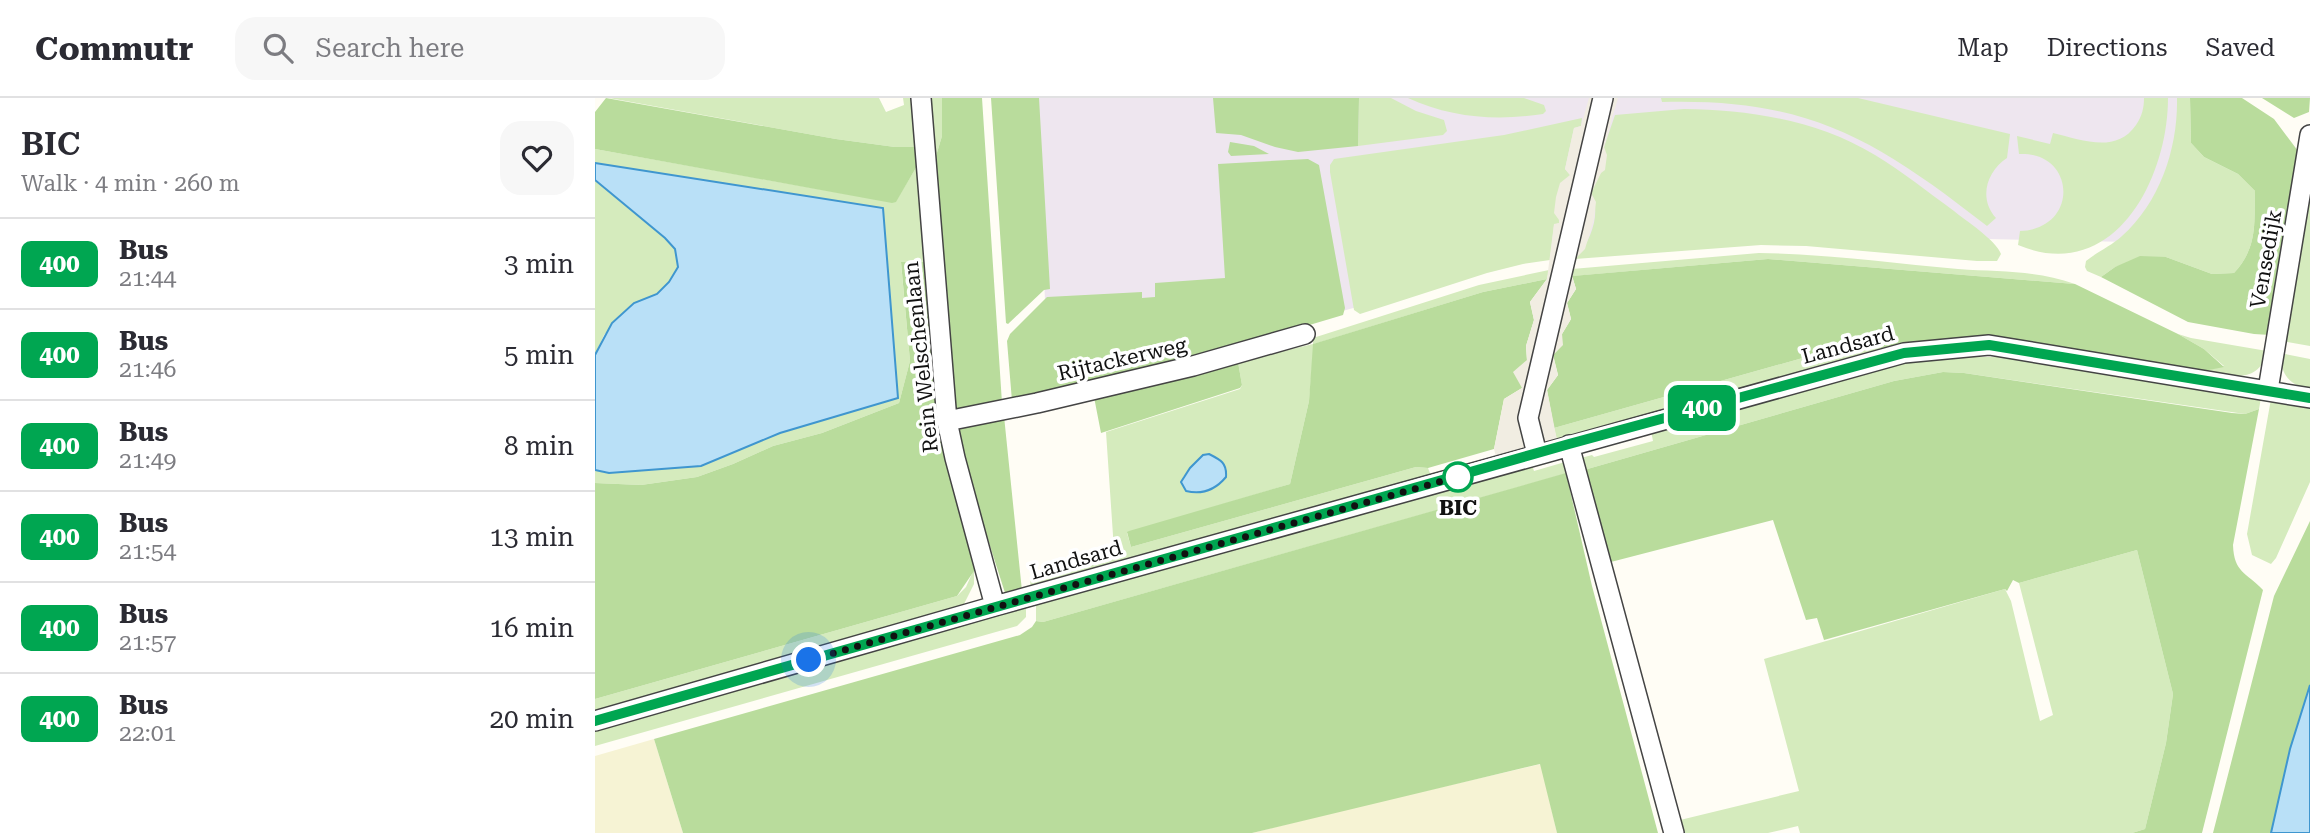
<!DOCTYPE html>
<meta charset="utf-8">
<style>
body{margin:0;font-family:"Roboto Serif",serif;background:#f7f7f7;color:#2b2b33;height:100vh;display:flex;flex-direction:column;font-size:26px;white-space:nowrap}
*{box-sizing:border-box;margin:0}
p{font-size:23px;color:#7c7c81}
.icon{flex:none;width:38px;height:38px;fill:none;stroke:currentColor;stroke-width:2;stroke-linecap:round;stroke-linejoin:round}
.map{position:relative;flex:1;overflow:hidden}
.details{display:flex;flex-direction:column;background:#fff;width:595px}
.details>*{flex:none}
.badge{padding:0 14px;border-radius:10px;font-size:24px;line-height:46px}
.you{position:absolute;width:35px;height:35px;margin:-18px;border:5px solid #fff;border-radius:50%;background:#1a73e8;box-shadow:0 0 0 10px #1a73e833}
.map>.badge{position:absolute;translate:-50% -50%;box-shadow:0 0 0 4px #fff}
.round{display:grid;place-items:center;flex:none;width:74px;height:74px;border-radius:21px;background:#f7f7f7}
.summary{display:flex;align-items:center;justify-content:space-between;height:119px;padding:0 21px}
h1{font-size:33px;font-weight:600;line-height:52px}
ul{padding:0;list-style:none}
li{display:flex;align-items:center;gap:21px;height:91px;padding:0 21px;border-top:2px solid #e1e1e2}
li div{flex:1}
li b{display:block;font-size:26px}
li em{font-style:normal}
li .badge{min-width:77px;font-weight:700;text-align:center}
header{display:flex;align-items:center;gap:42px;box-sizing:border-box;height:98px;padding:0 35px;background:#fff;border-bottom:2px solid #e1e1e2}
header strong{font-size:33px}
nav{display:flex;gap:38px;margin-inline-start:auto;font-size:24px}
.search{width:490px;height:63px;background:#f7f7f7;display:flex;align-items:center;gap:18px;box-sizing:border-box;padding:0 24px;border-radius:21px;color:#7c7c81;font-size:26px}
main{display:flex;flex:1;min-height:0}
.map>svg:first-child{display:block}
.industrial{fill:#eee6ef}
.farmland{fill:#f6f3d4}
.green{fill:#d5ebbd;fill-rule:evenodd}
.forest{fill:#b9dc9c}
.plaza{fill:#f1ede2}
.water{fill:#b9e0f7;stroke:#3f96cf;stroke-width:2}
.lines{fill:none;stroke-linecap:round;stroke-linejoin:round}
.minor-casing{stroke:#444;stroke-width:22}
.minor{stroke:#fff;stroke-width:19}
.line-casing{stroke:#fff;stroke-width:16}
.line{stroke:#00a651;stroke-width:10}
.walk{stroke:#111;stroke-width:7;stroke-dasharray:0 12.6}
.stop-dot{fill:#fff;stroke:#00a651;stroke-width:3.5}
.labels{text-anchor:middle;stroke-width:7;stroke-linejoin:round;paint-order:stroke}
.street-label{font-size:21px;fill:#111;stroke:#fff}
.stop-label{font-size:21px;font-weight:bold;fill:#111;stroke:#fff}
</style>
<header>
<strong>Commutr</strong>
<div class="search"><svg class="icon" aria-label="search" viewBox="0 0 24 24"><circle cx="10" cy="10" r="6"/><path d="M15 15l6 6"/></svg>Search here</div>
<nav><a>Map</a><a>Directions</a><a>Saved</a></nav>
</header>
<main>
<section class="details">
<div class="summary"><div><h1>BIC</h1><p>Walk · 4 min · 260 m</p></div><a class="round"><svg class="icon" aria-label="heart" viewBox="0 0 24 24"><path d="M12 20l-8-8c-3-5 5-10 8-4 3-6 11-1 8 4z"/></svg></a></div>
<ul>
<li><span class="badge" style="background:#00a651;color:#fff">400</span><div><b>Bus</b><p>21:44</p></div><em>3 min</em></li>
<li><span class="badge" style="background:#00a651;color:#fff">400</span><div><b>Bus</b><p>21:46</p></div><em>5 min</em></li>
<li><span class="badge" style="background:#00a651;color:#fff">400</span><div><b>Bus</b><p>21:49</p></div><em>8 min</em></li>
<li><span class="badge" style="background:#00a651;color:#fff">400</span><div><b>Bus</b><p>21:54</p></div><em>13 min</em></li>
<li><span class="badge" style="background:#00a651;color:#fff">400</span><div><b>Bus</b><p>21:57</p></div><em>16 min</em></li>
<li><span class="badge" style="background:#00a651;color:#fff">400</span><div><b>Bus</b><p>22:01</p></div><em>20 min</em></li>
</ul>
</section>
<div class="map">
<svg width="1715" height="735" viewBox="0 0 1715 735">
<rect width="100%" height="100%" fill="#fffdf5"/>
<path class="industrial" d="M 441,0 L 1582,0 L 1584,145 L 1142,136 L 981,150 L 454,292 Z"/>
<path class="farmland" d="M 59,641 L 88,735 L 0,735 L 0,658 Z
M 946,666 L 962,735 L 657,735 L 765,708 Z"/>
<path class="green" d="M 14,0 L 284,0 L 291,14 L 309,7 L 308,0 L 317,0 L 321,49 L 300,49 L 241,41 Z
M 336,0 L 347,0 L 347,38 L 341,58 Z
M 764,0 L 796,0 L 821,13 L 849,22 L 852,33 L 848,37 L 763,48 Z
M 813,0 L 929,0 L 949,7 L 951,13 L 948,16 C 902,23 856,20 813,0 Z
M 1066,0 L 1263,0 L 1415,36 L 1412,60 C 1392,73 1383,100 1401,120 L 1392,128 C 1280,41 1214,0 1067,4 Z
M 1549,0 L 1573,0 C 1573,81 1519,187 1423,147 L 1425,133 C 1485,131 1481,53 1424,56 L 1422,38 L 1455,46 L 1458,35 C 1487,42 1521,56 1541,27 C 1547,18 1549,10 1549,0 Z
M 1582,0 L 1595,0 L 1596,45 L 1609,59 L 1643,76 L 1660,93 C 1659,126 1663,149 1639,175 L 1617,176 L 1571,159 L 1520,169 L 1506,179 L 1492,173 L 1490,169 L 1491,163 C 1502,154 1516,148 1527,138 C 1565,104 1583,50 1582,0 Z
M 1089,11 C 1155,12 1222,22 1280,57 C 1308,74 1333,94 1359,113 C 1371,123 1401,142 1406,156 L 1402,163 L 1382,163 L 1211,148 L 1166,147 L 980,161 C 995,145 1007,115 996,95 L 1006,74 L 1009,49 L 1020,17 Z
M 987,20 L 986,28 L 979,30 L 970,71 L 975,77 L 964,125 L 959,127 L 955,162 L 928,166 L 892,175 L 765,216 L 759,212 L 735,74 L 735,67 L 739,61 L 909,37 Z
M 0,51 L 296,104 L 301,103 L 322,68 L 330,164 L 306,165 L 315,263 L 304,305 L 227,335 L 178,348 L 138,366 L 102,379 L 46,387 L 0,385 L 0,372 L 14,375 L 106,368 L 185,335 L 302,300 L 288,111 L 0,65 Z
M 1715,80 L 1715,248 L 1687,243 Z
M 0,82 L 70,140 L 80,151 L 83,169 L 74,184 L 62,196 L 39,205 L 9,237 L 0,257 Z
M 1164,155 C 1230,156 1296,165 1363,171 C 1405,174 1440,172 1480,186 L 1173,161 L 978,178 L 976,174 L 977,171 Z
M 954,172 L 952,181 L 888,194 L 719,246 L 714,303 L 695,386 L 532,435 L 536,449 L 821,369 L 833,370 L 836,378 L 436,490 L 435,482 L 443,475 L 519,452 L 511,334 L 645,291 L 647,287 L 643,264 L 718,246 L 718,240 L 884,187 ZM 608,357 L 625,386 L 608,394 L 588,379 Z
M 1583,236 L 1596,240 L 1672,253 C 1664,288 1634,277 1609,273 L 1629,268 L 1609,251 Z
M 1282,239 L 1286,251 L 962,342 L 959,330 Z
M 1685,255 L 1715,261 L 1715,291 C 1694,287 1686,277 1685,255 Z
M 1353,259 L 1406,259 L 1666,300 L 1664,311 L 1650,316 L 1369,275 L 1348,274 L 1299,283 L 989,372 L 986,360 L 997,357 L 999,359 L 1058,343 L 1056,333 L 1306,264 Z
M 1676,301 L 1715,308 L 1715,384 L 1681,460 L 1676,466 L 1657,457 L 1652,436 Z
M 977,362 L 980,373 L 448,524 L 441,523 L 441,507 L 937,367 L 939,373 Z
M 1542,452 L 1578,596 L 1571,645 L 1550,731 L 1537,735 L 1205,735 L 1203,728 L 1173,735 L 1085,735 L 1081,723 L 1204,693 L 1169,561 L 1410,491 L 1416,503 L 1445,623 L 1458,617 L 1424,485 Z
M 379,471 L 379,486 L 368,508 L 0,616 L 0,601 L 362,498 L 371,489 Z
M 431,510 L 431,519 L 422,528 L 0,648 L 0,633 Z"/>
<path class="forest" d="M 11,0 L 241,41 L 300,49 L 321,49 L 322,68 L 301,104 L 297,105 L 0,51 L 0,14 Z
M 347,0 L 387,0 L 407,305 L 361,314 L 341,58 L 347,38 Z
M 396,0 L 444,0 L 455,191 L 449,192 L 413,226 L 411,225 Z
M 618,0 L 764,0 L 763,48 L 703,54 L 680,49 L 646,37 L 621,35 Z
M 1595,0 L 1647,0 L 1679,21 L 1706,57 L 1675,237 L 1659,236 L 1593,224 L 1506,179 L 1520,169 L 1545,158 L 1571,159 L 1617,176 L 1639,175 C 1663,149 1659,126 1660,93 L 1643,76 L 1609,59 L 1596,45 Z
M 1667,0 L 1715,0 L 1714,14 L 1699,20 Z
M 635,44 L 659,48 L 674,56 L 636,58 L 633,54 Z
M 713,61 L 724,67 L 750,210 L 748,217 L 604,260 L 417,303 L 412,243 L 415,236 L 452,199 L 547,194 L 547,200 L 560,199 L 560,185 L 630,180 L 623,66 Z
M 1173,161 L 1480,186 L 1583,236 L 1609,251 L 1629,269 L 1609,273 L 1394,240 L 1311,246 L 1286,251 L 1282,239 L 959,330 L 952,292 L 963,277 L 958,257 L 967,247 L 967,236 L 976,221 L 972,205 L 981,191 L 977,178 Z
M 306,164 L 330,164 L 345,339 L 381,470 L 362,498 L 0,601 L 0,385 L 46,387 L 102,379 L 138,366 L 178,348 L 227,335 L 304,305 L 315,263 Z
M 952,181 L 935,204 L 939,222 L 931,248 L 932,263 L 927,290 L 909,301 L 899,351 L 833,370 L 821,369 L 536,449 L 532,434 L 534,433 L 695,386 L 714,303 L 718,246 L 888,194 Z
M 643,264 L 647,287 L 645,290 L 506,335 L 499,299 Z
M 1348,274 L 1369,275 L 1637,315 L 1650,316 L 1664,311 L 1638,447 C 1639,475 1651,474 1668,492 L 1607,735 L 1537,735 L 1550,731 L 1571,645 L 1578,596 L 1542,452 L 1424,485 L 1418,482 L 1412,493 L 1410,491 L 1229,542 L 1222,520 L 1211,522 L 1178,422 L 1012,465 L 989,372 L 1299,283 Z
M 409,318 L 427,493 L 411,498 L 382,407 L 362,326 Z
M 971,375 L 997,488 L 1063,735 L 962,735 L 945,666 L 657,735 L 88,735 L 59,641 L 425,537 L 437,529 L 441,523 L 448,524 Z
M 1715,423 L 1715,587 L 1695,651 L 1676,735 L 1618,735 L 1679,498 Z"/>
<path class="plaza" d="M 994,0 L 1023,0 L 1009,49 L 1012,57 L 1010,72 L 1006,75 L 996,95 L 1001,104 L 999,121 L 990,151 L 980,161 L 976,174 L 981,191 L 972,205 L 976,221 L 967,236 L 968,247 L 958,257 L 963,277 L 952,292 L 962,342 L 901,359 L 899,351 L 909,301 L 927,290 L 918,274 L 932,262 L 931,248 L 939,222 L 935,204 L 952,181 L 959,126 L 964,125 L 964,122 L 959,115 L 961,99 L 965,85 L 975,77 L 970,71 L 979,30 L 986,28 Z"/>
<path class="water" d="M 0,65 L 288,110 L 303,300 L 185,335 L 106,368 L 14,375 L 0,372 L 0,257 L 17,225 L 39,205 L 62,196 L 74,184 L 83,169 L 80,151 L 70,140 L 0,82 Z
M 614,356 C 626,362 632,365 631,379 C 621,391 607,397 591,393 L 586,384 L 595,370 L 608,357 Z
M 1715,587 L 1715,735 L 1676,735 L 1695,651 Z"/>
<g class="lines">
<defs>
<path id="minor" d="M 326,0 L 352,323 L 360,360 L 400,508
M 1673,292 L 1715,37
M 352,323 L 442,305 L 598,268 L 710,236
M 974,347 L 1079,735
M 942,356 L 933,320 L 1008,0
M 0,623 L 400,508 L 1309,255 L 1394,247 L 1715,300"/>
</defs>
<use href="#minor" class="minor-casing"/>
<use href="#minor" class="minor"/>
</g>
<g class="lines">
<defs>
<path id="line" d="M 0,623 L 974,346 L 1309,255 L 1394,247 L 1715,300"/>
</defs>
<use href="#line" class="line-casing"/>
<use href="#line" class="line"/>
<path class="walk" d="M 214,562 L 865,378 L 863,379"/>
</g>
<circle class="stop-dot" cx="863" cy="379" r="14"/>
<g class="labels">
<g class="street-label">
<text transform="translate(1671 161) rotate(-80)" y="7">Vensedijk</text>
<text transform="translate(1253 247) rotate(-15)" y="7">Landsard</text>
<text transform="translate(326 259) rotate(-96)" y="7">Rein Welschenlaan</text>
<text transform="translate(527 261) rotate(-13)" y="7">Rijtackerweg</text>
<text transform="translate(481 462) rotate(-16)" y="7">Landsard</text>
</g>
<g class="stop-label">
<text x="863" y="417">BIC</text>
</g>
</g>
</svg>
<div class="you" style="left:214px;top:562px"></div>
<b class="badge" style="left:1107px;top:310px;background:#00a651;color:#fff">400</b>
</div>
</main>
